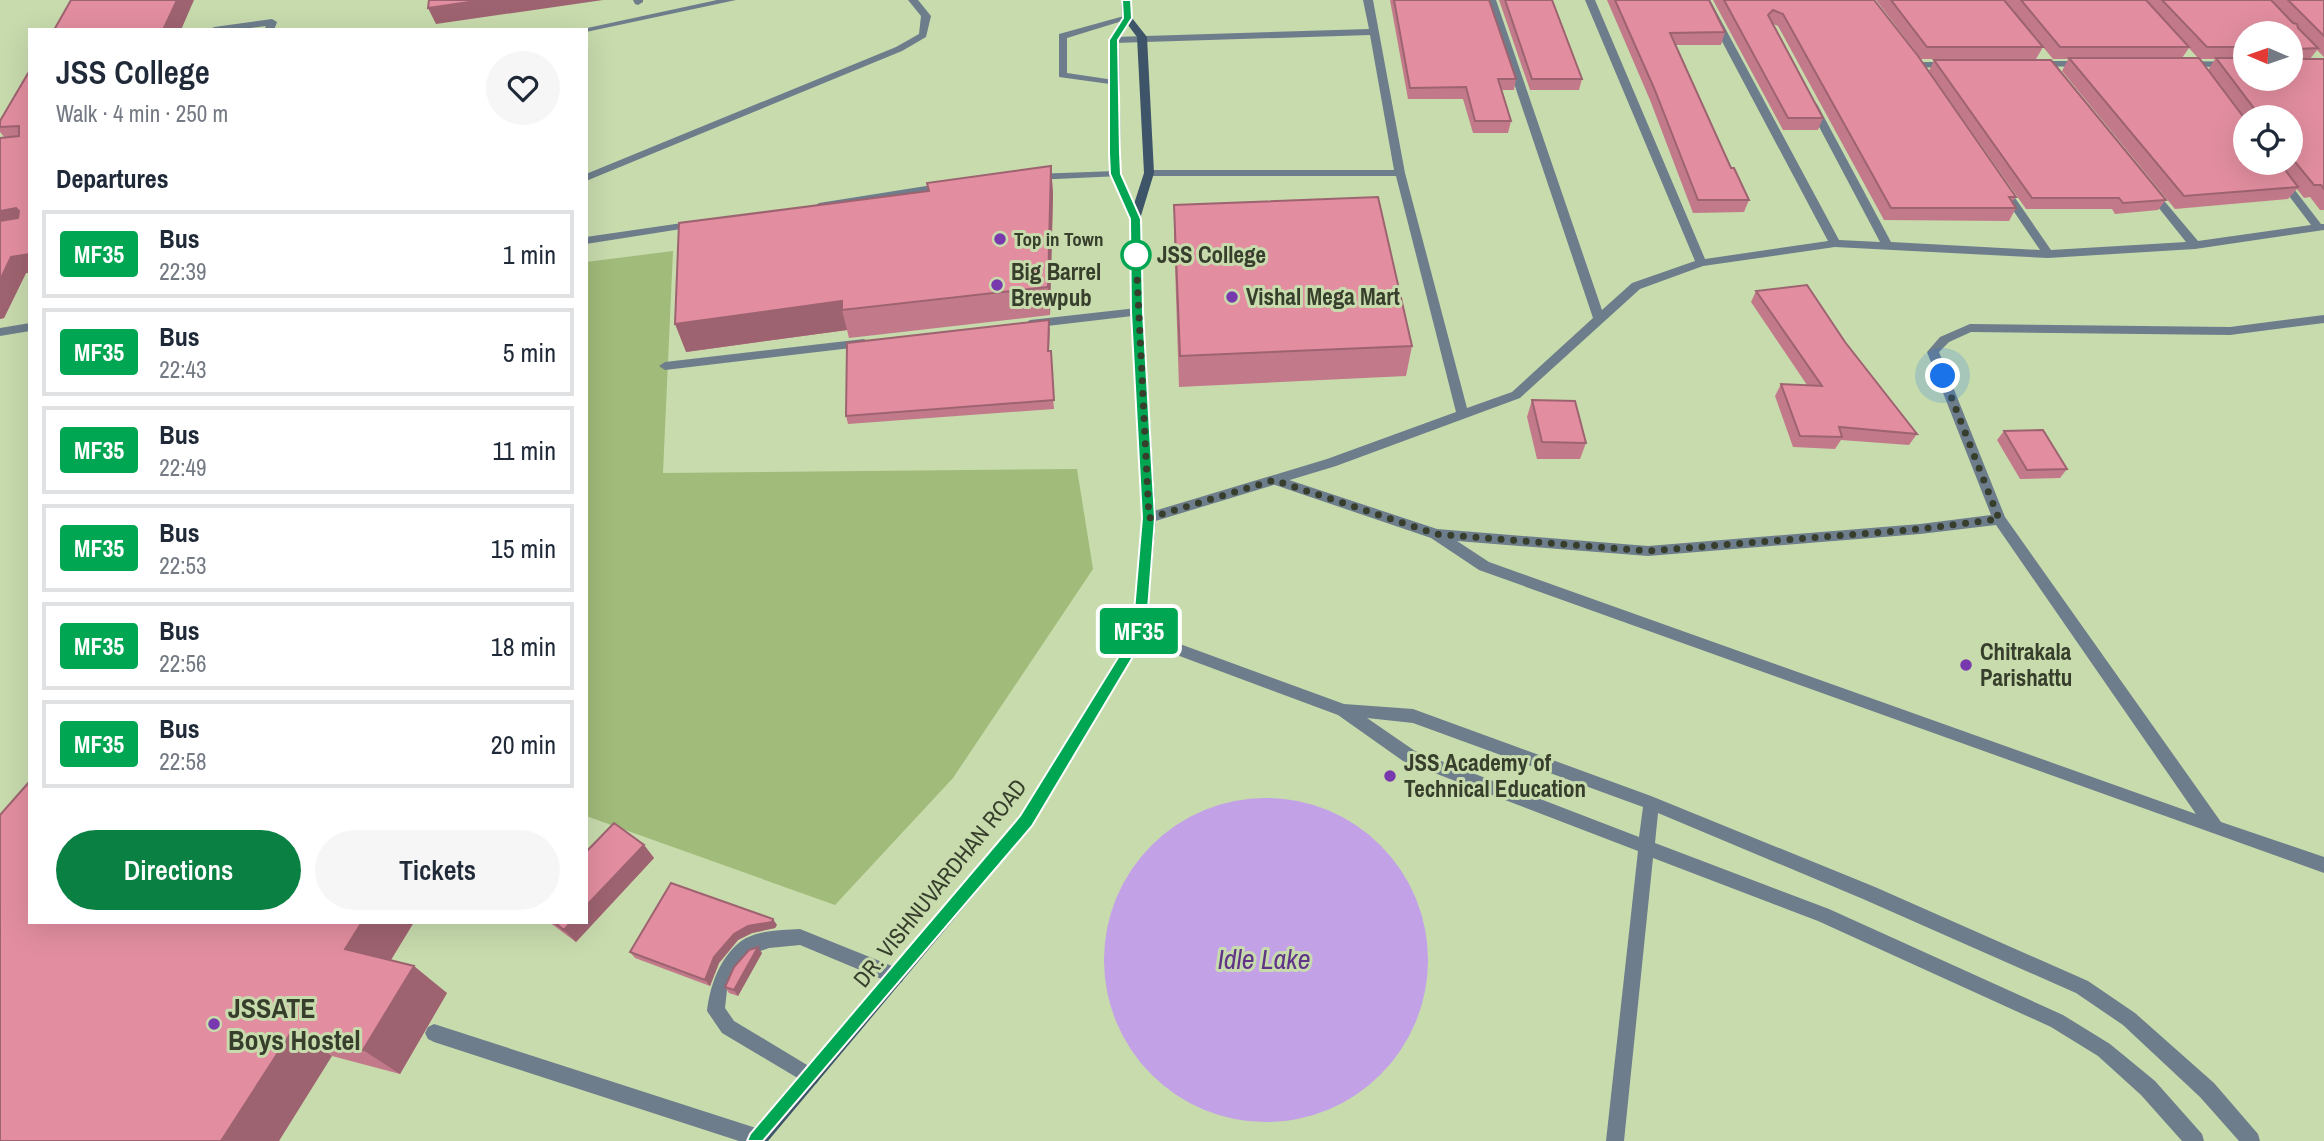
<!DOCTYPE html>
<meta charset="utf-8">
<style>
body{margin:0;font-family:"Archivo Narrow",sans-serif;background:#f6f6f7;color:#1f2937;height:100vh;display:flex;flex-direction:column;font-size:26px;white-space:nowrap}
*{box-sizing:border-box;margin:0}
p{font-size:23px;color:#747a83}
.icon{flex:none;width:38px;height:38px;fill:none;stroke:currentColor;stroke-width:2;stroke-linecap:round;stroke-linejoin:round}
.map{position:relative;flex:1;overflow:hidden}
.sheet{position:absolute;left:28px;top:28px;width:560px;height:896px;display:flex;flex-direction:column;background:#fff;border-radius:0px;box-shadow:0 7px 28px #0002}
.sheet>*{flex:none}
.badge{padding:0 14px;border-radius:5px;font-size:24px;line-height:46px}
.needle{width:46px;rotate:272deg}
.controls{position:absolute;left:2233px;top:21px;display:grid;gap:14px}
.controls a{display:grid;place-items:center;width:70px;height:70px;border-radius:50%;background:#fff;box-shadow:0 7px 28px #0002;font-size:35px}
.you{position:absolute;width:35px;height:35px;margin:-18px;border:5px solid #fff;border-radius:50%;background:#1a73e8;box-shadow:0 0 0 10px #1a73e833}
.map>.badge{position:absolute;translate:-50% -50%;box-shadow:0 0 0 4px #fff}
h2{padding:0 28px;font-size:26px;line-height:63px}
.round{display:grid;place-items:center;flex:none;width:74px;height:74px;border-radius:37px;background:#f6f6f7}
.head{display:flex;align-items:center;justify-content:space-between;height:119px;padding:0 28px}
h1{font-size:33px;font-weight:600;line-height:52px}
.cta{display:flex;gap:14px;margin-top:auto;padding:14px 28px}
.cta a{flex:1;height:80px;border-radius:42px;background:#0b8043;color:#fff;font-size:28px;font-weight:600;line-height:80px;text-align:center}
.cta a+a{background:#f6f6f7;color:#1f2937}
ul{padding:0;list-style:none}
li{display:flex;align-items:center;gap:21px;height:88px;margin:0 14px 10px;padding:0 14px;border:4px solid #e0e1e3;border-radius:0px}
li div{flex:1}
li b{display:block;font-size:26px}
li em{font-style:normal}
li .badge{min-width:77px;font-weight:700;text-align:center}
.map>svg:first-child{display:block}
.green{fill:#a1bb7a}
.water{fill:#c2a1e7}
.lines{fill:none;stroke-linecap:round;stroke-linejoin:round}
.lane{fill:#6d7d8b;fill-rule:evenodd}
.street{fill:#6d7d8b;fill-rule:evenodd}
.secondary{fill:#3d5469;fill-rule:evenodd}
.wall{fill:#c27a8a;fill-rule:evenodd}
.shaded-wall{fill:#9e6370}
.building{fill:#e28ea0;stroke:#9e6370;stroke-width:2}
.line{fill:#00a651;stroke:#fff;stroke-width:2}
.walk{stroke:#373f2c;stroke-width:7;stroke-dasharray:0 12.6}
.poi-dot{fill:#7939ae;stroke:#c8dbad;stroke-width:2.5}
.stop-dot{fill:#fff;stroke:#00a651;stroke-width:3.5}
.labels{text-anchor:middle;stroke-width:6;stroke-linejoin:round;paint-order:stroke}
.far-poi-label{font-size:19px;font-weight:bold;fill:#373f2c;stroke:#c8dbad;text-anchor:start}
.stop-label{font-size:23px;font-weight:bold;fill:#373f2c;stroke:#c8dbad;text-anchor:start}
.poi-label{font-size:23px;font-weight:bold;fill:#373f2c;stroke:#c8dbad;text-anchor:start}
.street-label{font-size:23px;fill:#373f2c;stroke:#c8dbad}
.near-water-label{font-size:28px;font-style:italic;fill:#603587;stroke:#c8dbad}
.near-poi-label{font-size:28px;font-weight:bold;fill:#373f2c;stroke:#c8dbad;text-anchor:start}
</style>
<div class="map">
<svg width="2324" height="1141" viewBox="0 0 2324 1141">
<rect width="100%" height="100%" fill="#c8dbad"/>
<path class="green" d="M 673,251 L 663,473 L 1077,469 L 1093,569 L 953,778 L 835,905 L 586,816 L 586,262 Z"/>
<path class="water" d="M1104 960a162 162 0 1 1 324 0a162 162 0 1 1-324 0Z"/>
<g class="lines">
<path class="lane" d="M 633,0 L 643,0 L 643,2 L 638,5 L 635,4 Z
M 1137,308 L 1141,309 L 1141,315 L 1030,328 L 1024,324 L 1030,320 Z
M 2324,315 L 2324,323 L 2230,335 L 1971,332 L 1949,342 L 1939,352 L 2005,517 L 2221,822 L 2324,857 L 2324,873 L 1479,570 L 1431,538 L 1269,483 L 1267,480 L 1274,475 L 1437,529 L 1648,546 L 1920,524 L 1991,515 L 1927,352 L 1940,337 L 1970,324 L 2230,327 ZM 1996,525 L 2196,814 L 1489,562 L 1457,541 L 1648,556 L 1920,534 Z
M 864,339 L 870,343 L 868,346 L 665,370 L 659,366 L 665,362 Z
M 1139,629 L 1344,704 L 1413,709 L 1651,796 L 1875,887 L 2088,981 L 2135,1013 L 2214,1083 L 2258,1134 L 2260,1141 L 2239,1141 L 2200,1097 L 2123,1025 L 2076,993 L 1863,899 L 1658,813 L 1655,843 L 1829,909 L 2063,1015 L 2110,1044 L 2155,1081 L 2202,1134 L 2204,1141 L 2182,1141 L 2141,1095 L 2098,1056 L 2051,1027 L 1818,921 L 1653,858 L 1624,1141 L 1606,1141 L 1638,851 L 1403,761 L 1338,715 L 1134,639 L 1132,635 L 1134,631 ZM 1367,718 L 1413,723 L 1643,807 L 1639,837 L 1415,751 Z
M 800,929 L 902,970 L 905,976 L 902,982 L 896,985 L 800,945 L 769,948 L 752,954 L 736,972 L 727,990 L 725,1008 L 734,1021 L 817,1071 L 820,1077 L 817,1083 L 811,1086 L 722,1033 L 707,1011 C 710,986 719,959 740,942 C 755,930 782,930 800,929 Z
M 434,1024 L 759,1129 L 766,1131 L 768,1138 L 767,1141 L 739,1141 L 434,1042 L 428,1039 L 425,1033 L 428,1027 Z"/>
<path class="street" d="M 717,0 L 736,0 L 586,32 L 586,30 L 578,30 Z
M 908,0 L 918,0 L 931,16 L 926,37 L 902,51 L 586,181 L 586,174 L 896,47 L 919,34 L 921,16 Z
M 1363,0 L 1373,0 L 1405,173 L 1467,408 L 1512,392 L 1593,318 L 1486,0 L 1496,0 L 1602,310 L 1632,283 L 1695,261 L 1585,0 L 1595,0 L 1705,259 L 1828,241 L 1700,0 L 1710,0 L 1839,240 L 1880,242 L 1807,104 L 1812,101 L 1817,104 L 1891,242 L 2040,250 L 2002,194 L 2007,191 L 2011,192 L 2051,250 L 2186,242 L 2146,192 L 2151,189 L 2155,190 L 2198,241 L 2311,225 L 2264,163 L 2274,163 L 2321,224 L 2324,224 L 2324,230 L 2195,249 L 2048,258 L 1835,247 L 1703,266 L 1640,289 L 1520,398 L 1336,466 L 1149,523 L 1144,522 L 1142,518 L 1144,514 L 1327,459 L 1456,412 L 1396,176 L 1149,176 L 1144,173 L 1149,170 L 1394,170 L 1370,35 L 1114,43 L 1109,40 L 1114,37 L 1369,29 Z
M 1124,16 L 1132,18 L 1067,38 L 1067,73 L 1114,80 L 1119,83 L 1117,85 L 1059,77 L 1059,34 Z
M 272,19 L 277,22 L 274,30 L 264,30 L 266,26 L 236,30 L 209,30 L 214,27 Z
M 2038,61 L 2084,61 L 2089,64 L 2084,67 L 2035,66 L 2035,62 Z
M 2185,61 L 2245,62 L 2245,68 L 2182,66 L 2182,62 Z
M 1917,62 L 1951,62 L 1956,65 L 1951,68 L 1914,67 L 1914,63 Z
M 1116,171 L 1121,174 L 1120,176 L 1034,180 L 1029,177 L 1034,174 Z
M 945,183 L 950,186 L 949,188 L 819,209 L 814,206 L 819,203 Z
M 696,221 L 700,222 L 700,226 L 586,244 L 586,237 Z
M 30,323 L 30,331 L 0,336 L 0,328 Z"/>
<path class="secondary" d="M 1121,0 L 1131,0 L 1132,18 L 1147,37 L 1154,173 L 1140,219 L 1143,312 L 1156,518 L 1146,635 L 1032,826 L 768,1141 L 747,1141 L 749,1134 L 1020,816 L 1132,634 L 1142,518 L 1131,312 L 1130,219 L 1111,174 L 1110,153 L 1109,40 L 1122,18 ZM 1128,25 L 1137,37 L 1144,173 L 1134,204 L 1121,174 L 1119,40 Z"/>
</g>
<path class="wall" d="M 1390,0 L 1489,0 L 1516,79 L 1514,90 L 1502,90 L 1511,121 L 1508,133 L 1473,133 L 1463,99 L 1408,99 Z
M 1499,0 L 1552,0 L 1582,79 L 1579,90 L 1530,90 Z
M 1607,0 L 1709,0 L 1725,32 L 1721,45 L 1675,45 L 1731,168 L 1749,200 L 1744,212 L 1693,213 L 1650,100 Z
M 1713,0 L 1874,0 L 2016,197 L 2012,202 L 2016,208 L 2009,221 L 1884,220 L 1778,26 L 1773,24 L 1823,118 L 1818,130 L 1783,130 Z
M 1876,0 L 2004,0 L 2043,47 L 2036,59 L 1921,59 Z
M 2004,0 L 2324,0 L 2324,57 L 2317,50 L 2310,59 L 2324,59 L 2324,210 L 2320,210 L 2310,197 L 2304,198 L 2297,189 L 2288,199 L 2175,209 L 2062,71 L 2068,59 L 2053,59 ZM 2245,33 L 2291,79 L 2245,79 ZM 2189,48 L 2198,58 L 2182,58 ZM 2200,59 L 2215,59 L 2208,70 ZM 2245,117 L 2291,117 L 2291,163 L 2245,163 Z
M 1934,60 L 2166,200 L 2158,210 L 2115,214 L 2112,209 L 2026,209 L 1929,71 Z
M 30,70 L 26,273 L 4,318 L 0,319 L 0,138 L 4,137 L 0,132 L 0,121 Z
M 1051,166 L 1053,194 L 1050,315 L 849,338 L 847,330 L 686,352 L 929,191 Z
M 1174,205 L 1412,346 L 1406,376 L 1179,387 L 1174,236 Z
M 1756,291 L 1845,342 L 1917,434 L 1909,445 L 1841,440 L 1835,449 L 1793,447 L 1775,396 L 1781,384 L 1807,385 L 1751,302 Z
M 1050,328 L 1049,351 L 1054,409 L 848,424 L 846,416 Z
M 1532,400 L 1586,443 L 1580,459 L 1537,459 L 1527,417 Z
M 2004,431 L 2067,469 L 2060,478 L 2020,479 L 1997,440 Z
M 644,845 L 654,858 L 576,942 L 549,922 L 586,922 Z
M 30,922 L 414,922 L 391,960 L 447,993 L 400,1074 L 332,1056 Z
M 777,925 L 775,928 L 752,933 L 738,940 L 719,963 L 710,986 L 635,958 L 630,952 Z
M 762,953 L 738,996 L 729,993 L 725,987 Z"/>
<path class="shaded-wall" d="M 177,0 L 194,0 L 181,30 L 163,30 Z
M 483,0 L 603,0 L 436,24 L 428,8 Z
M 1051,166 L 1053,194 L 1050,315 L 1048,287 Z
M 16,208 L 30,224 L 0,230 L 0,211 Z
M 30,254 L 30,273 L 26,273 L 4,318 L 0,319 L 0,280 L 11,257 Z
M 842,301 L 842,310 L 847,330 L 686,352 L 675,324 Z
M 644,845 L 654,858 L 576,942 L 564,930 L 571,922 L 586,922 L 586,906 Z
M 773,919 L 777,925 L 775,928 L 752,933 L 738,940 L 719,963 L 710,986 L 705,980 L 714,957 L 734,934 L 748,926 Z
M 362,922 L 414,922 L 381,976 L 345,949 Z
M 758,947 L 762,953 L 738,996 L 734,990 Z
M 414,966 L 447,993 L 400,1074 L 363,1050 Z
M 292,1031 L 332,1056 L 279,1141 L 221,1141 Z"/>
<path class="building" d="M 71,0 L 177,0 L 163,30 L 54,30 Z
M 429,0 L 483,0 L 428,8 Z
M 1394,0 L 1489,0 L 1516,79 L 1498,79 L 1511,121 L 1475,121 L 1466,87 L 1410,88 Z
M 1505,0 L 1552,0 L 1582,79 L 1532,79 Z
M 1615,0 L 1709,0 L 1725,32 L 1670,33 L 1731,168 L 1734,168 L 1749,200 L 1698,200 L 1654,88 Z
M 1724,0 L 1874,0 L 1918,56 L 2016,197 L 2009,197 L 2016,208 L 1891,208 L 1783,14 L 1773,10 L 1768,15 L 1823,118 L 1788,118 Z
M 1891,0 L 2004,0 L 2043,47 L 1927,47 Z
M 2021,0 L 2146,0 L 2189,47 L 2060,47 Z
M 2162,0 L 2271,0 L 2293,23 L 2297,24 L 2298,28 L 2318,48 L 2298,49 L 2298,59 L 2324,59 L 2324,189 L 2321,185 L 2314,185 L 2291,157 L 2291,117 L 2257,117 L 2256,111 L 2216,58 L 2245,58 L 2245,79 L 2291,79 L 2291,33 L 2245,33 L 2245,47 L 2207,47 Z
M 2288,0 L 2324,0 L 2324,36 Z
M 2069,58 L 2199,58 L 2245,119 L 2245,163 L 2280,163 L 2298,187 L 2184,196 Z
M 1934,60 L 2051,60 L 2166,200 L 2123,203 L 2119,198 L 2032,198 Z
M 30,70 L 30,254 L 11,257 L 0,280 L 0,221 L 18,218 L 19,211 L 16,208 L 0,211 L 0,138 L 19,136 L 19,126 L 0,127 L 0,121 Z
M 1051,166 L 1048,287 L 842,310 L 842,301 L 675,324 L 679,223 L 929,191 L 927,183 Z
M 1378,197 L 1412,346 L 1180,356 L 1174,205 Z
M 1807,285 L 1845,342 L 1917,434 L 1839,427 L 1842,437 L 1800,436 L 1781,384 L 1822,386 L 1756,291 Z
M 1049,320 L 1048,351 L 1051,351 L 1054,400 L 846,416 L 847,343 Z
M 1532,400 L 1575,401 L 1586,443 L 1542,442 Z
M 2043,430 L 2067,469 L 2027,470 L 2004,431 Z
M 30,781 L 30,922 L 362,922 L 345,949 L 414,966 L 363,1050 L 292,1031 L 221,1141 L 0,1141 L 0,815 Z
M 614,823 L 644,845 L 586,906 L 586,852 Z
M 671,883 L 773,919 L 772,922 L 748,926 L 734,934 L 714,957 L 705,980 L 630,952 Z
M 554,922 L 571,922 L 564,930 Z
M 758,947 L 734,990 L 725,987 L 734,967 L 749,950 Z"/>
<path class="line" d="M 1122,0 L 1131,0 L 1132,18 L 1118,40 L 1120,153 L 1121,174 L 1141,219 L 1143,312 L 1155,518 L 1146,635 L 1032,826 L 763,1141 L 747,1141 L 750,1134 L 1020,816 L 1132,635 L 1142,518 L 1131,312 L 1130,219 L 1110,174 L 1109,153 L 1109,40 L 1123,18 Z"/>
<g class="lines">
<path class="walk" d="M 1136,255 L 1149,518 L 1274,480 L 1436,534 L 1648,551 L 1920,529 L 1999,519 L 1943,376"/>
</g>
<g class="poi-dot">
<circle cx="1000" cy="239" r="7"/>
<circle cx="997" cy="285" r="7"/>
<circle cx="1232" cy="297" r="7"/>
<circle cx="1966" cy="665" r="7"/>
<circle cx="1390" cy="776" r="7"/>
<circle cx="214" cy="1024" r="7"/>
</g>
<circle class="stop-dot" cx="1136" cy="255" r="14"/>
<g class="labels">
<g class="far-poi-label">
<text x="1014" y="246">Top in Town</text>
</g>
<g class="stop-label">
<text x="1157" y="263">JSS College</text>
</g>
<g class="poi-label">
<text x="1011" y="280">Big Barrel<tspan x="1011" dy="26">Brewpub</tspan></text>
<text x="1246" y="305">Vishal Mega Mart</text>
<text x="1980" y="660">Chitrakala<tspan x="1980" dy="26">Parishattu</tspan></text>
<text x="1404" y="771">JSS Academy of<tspan x="1404" dy="26">Technical Education</tspan></text>
</g>
<g class="street-label">
<text transform="translate(940 883) rotate(-51)" y="8">DR. VISHNUVARDHAN ROAD</text>
</g>
<g class="near-water-label">
<text x="1264" y="969">Idle Lake</text>
</g>
<g class="near-poi-label">
<text x="228" y="1018">JSSATE<tspan x="228" dy="32">Boys Hostel</tspan></text>
</g>
</g>
</svg>
<div class="controls">
<a><svg class="needle" viewBox="-14 -14 28 28"><path d="M0-13l5 13h-10z" fill="#e53935"/><path d="M0 13l5-13h-10z" fill="#747a83"/></svg></a>
<a><svg class="icon" aria-label="locate" viewBox="0 0 24 24"><circle cx="12" cy="12" r="6"/><path d="M12 2v4M12 18v4M2 12h4M18 12h4"/></svg></a>
</div>
<div class="you" style="left:1943px;top:376px"></div>
<b class="badge" style="left:1139px;top:631px;background:#00a651;color:#fff">MF35</b>
<section class="sheet">
<div class="head"><div><h1>JSS College</h1><p>Walk · 4 min · 250 m</p></div><a class="round"><svg class="icon" aria-label="heart" viewBox="0 0 24 24"><path d="M12 20l-8-8c-3-5 5-10 8-4 3-6 11-1 8 4z"/></svg></a></div>
<h2>Departures</h2>
<ul>
<li><span class="badge" style="background:#00a651;color:#fff">MF35</span><div><b>Bus</b><p>22:39</p></div><em>1 min</em></li>
<li><span class="badge" style="background:#00a651;color:#fff">MF35</span><div><b>Bus</b><p>22:43</p></div><em>5 min</em></li>
<li><span class="badge" style="background:#00a651;color:#fff">MF35</span><div><b>Bus</b><p>22:49</p></div><em>11 min</em></li>
<li><span class="badge" style="background:#00a651;color:#fff">MF35</span><div><b>Bus</b><p>22:53</p></div><em>15 min</em></li>
<li><span class="badge" style="background:#00a651;color:#fff">MF35</span><div><b>Bus</b><p>22:56</p></div><em>18 min</em></li>
<li><span class="badge" style="background:#00a651;color:#fff">MF35</span><div><b>Bus</b><p>22:58</p></div><em>20 min</em></li>
</ul>
<div class="cta"><a>Directions</a><a>Tickets</a></div>
</section>
</div>
